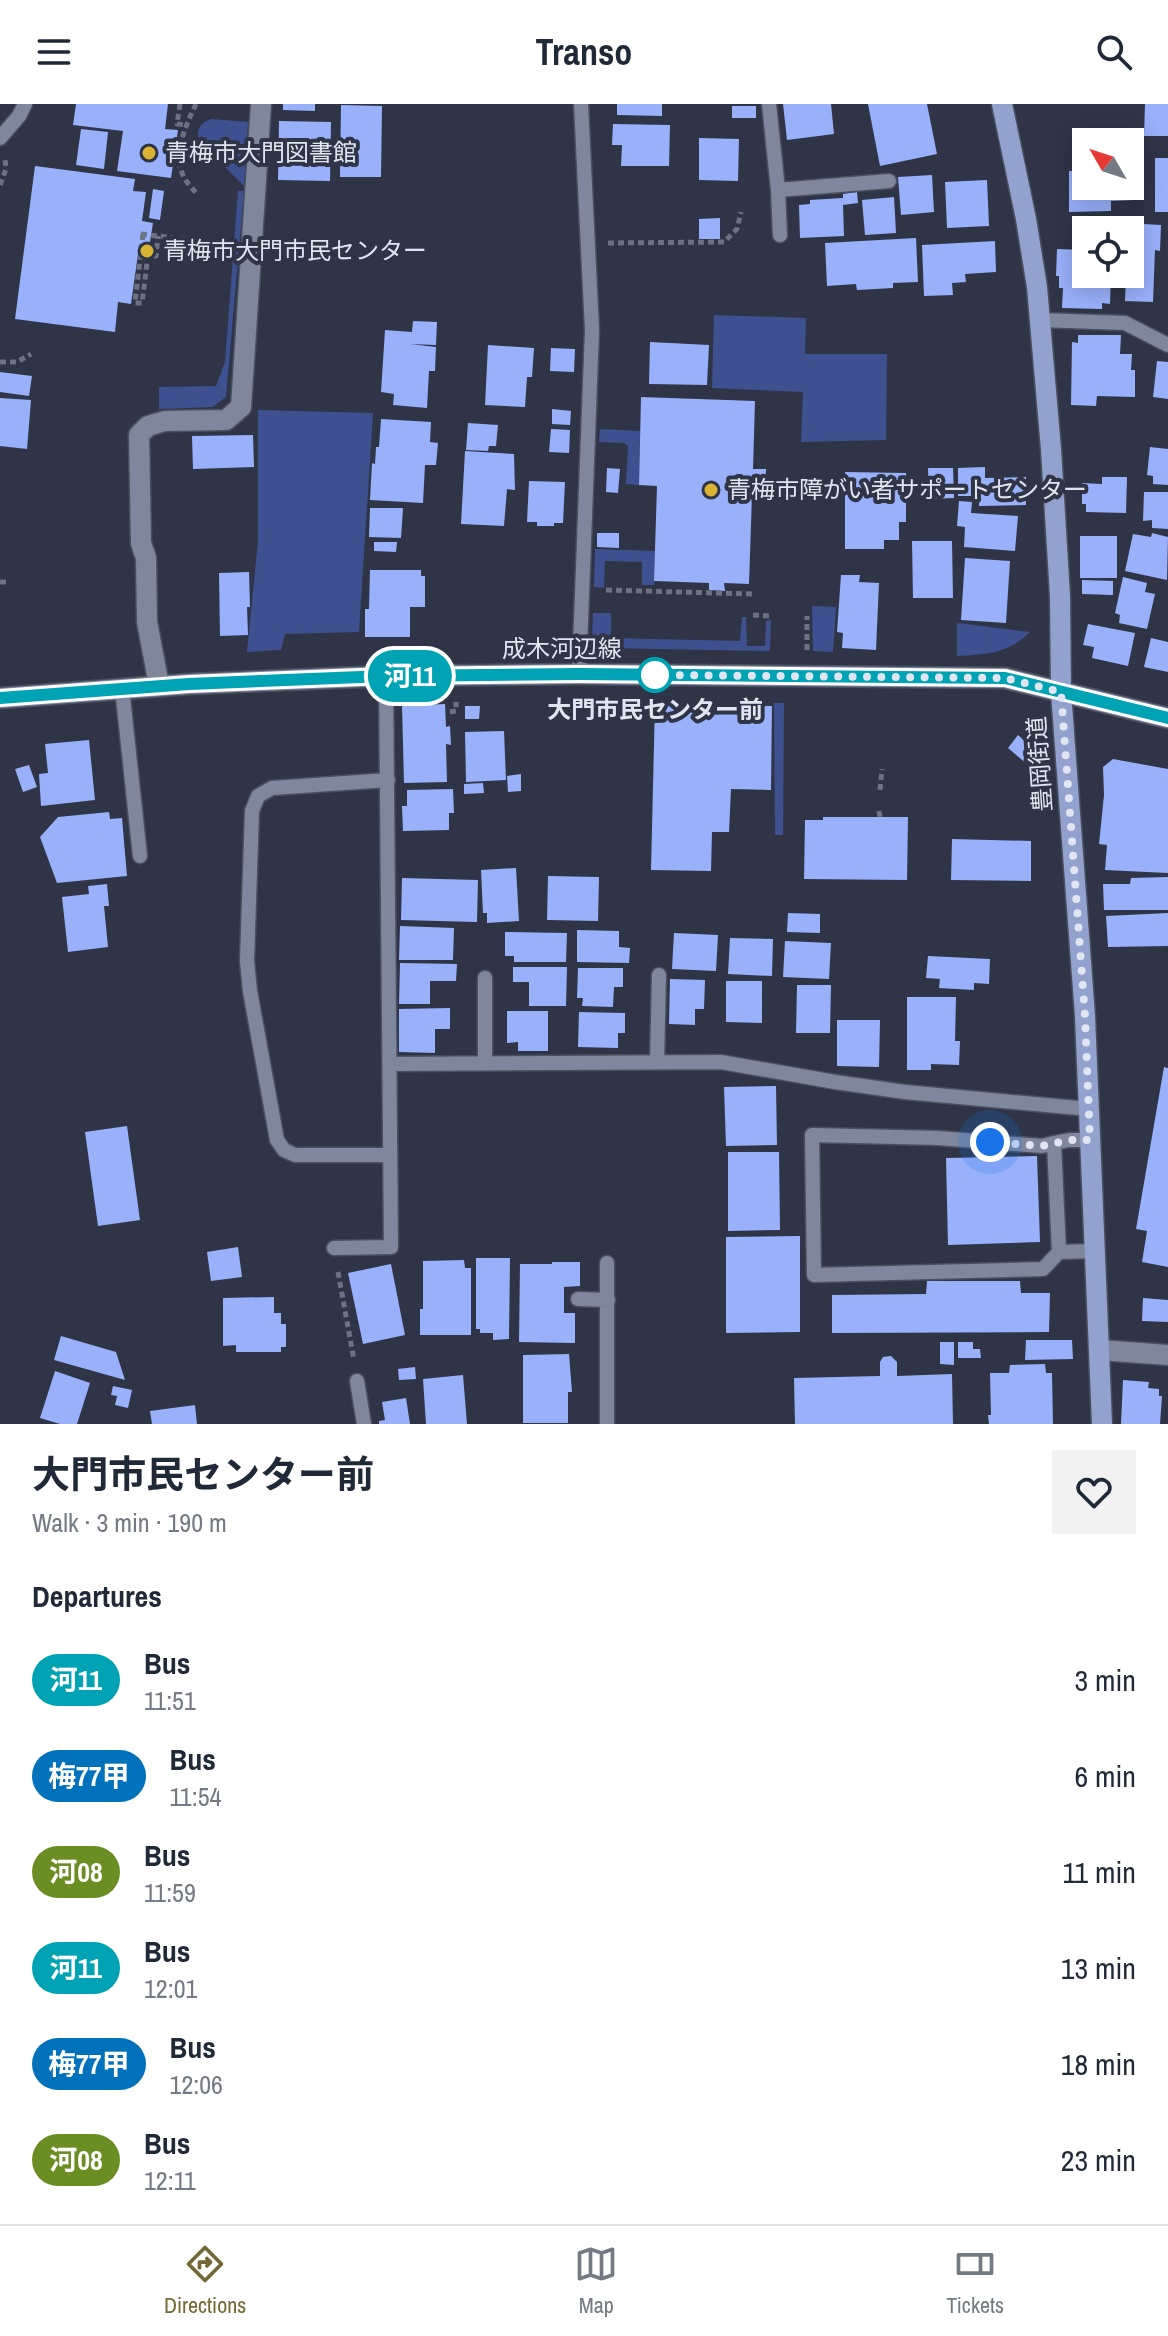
<!DOCTYPE html>
<meta charset="utf-8">
<style>
body{margin:0;font-family:"Archivo Narrow","Noto Sans JP",sans-serif;background:#f2f2f3;color:#1f2937;height:100vh;display:flex;flex-direction:column;font-size:30px;white-space:nowrap}
*{box-sizing:border-box;margin:0}
p{font-size:26px;color:#747a83}
.icon{flex:none;width:44px;height:44px;fill:none;stroke:currentColor;stroke-width:2;stroke-linecap:round;stroke-linejoin:round}
.map{position:relative;height:1320px;overflow:hidden}
.details{display:flex;flex-direction:column;background:#fff;flex:1}
.details>*{flex:none}
.badge{padding:0 16px;border-radius:26px;font-size:28px;line-height:52px}
.needle{width:52px;rotate:309deg}
.tools{position:absolute;left:1072px;top:24px;display:grid;gap:16px}
.tools a{display:grid;place-items:center;width:72px;height:72px;border-radius:0px;background:#fff;box-shadow:0 4px 20px #0003;font-size:40px}
.you{position:absolute;width:40px;height:40px;margin:-20px;border:6px solid #fff;border-radius:50%;background:#1a73e8;box-shadow:0 0 0 12px #1a73e833}
.map>.badge{position:absolute;translate:-50% -50%;box-shadow:0 0 0 4px #fff}
h2{padding:0 32px;font-size:30px;line-height:72px}
.round{display:grid;place-items:center;flex:none;width:84px;height:84px;border-radius:0px;background:#f2f2f3}
.headline{display:flex;align-items:center;justify-content:space-between;height:136px;padding:0 32px}
h1{font-size:38px;font-weight:700;line-height:60px}
ul{padding:0;list-style:none}
li{display:flex;align-items:center;gap:24px;height:96px;padding:0 32px}
li div{flex:1}
li b{display:block;font-size:30px}
li em{font-style:normal}
li .badge{min-width:88px;font-weight:700;text-align:center}
header{display:flex;justify-content:space-between;align-items:center;height:104px;padding:0 32px;background:#fff;font-size:36px;font-weight:700}
.dock{display:flex;justify-content:space-around;align-items:center;height:112px;border-top:2px solid #e0e1e3;background:#fff;font-size:22px;color:#747a83}
.dock a{display:grid;justify-items:center;gap:4px}
.dock .selected{color:#736735}
.map>svg:first-child{display:block}
.green{fill:#3f5090}
.building{fill:#99b0fb}
.lines{fill:none;stroke-linecap:round;stroke-linejoin:round}
.service-casing{stroke:#4b5060;stroke-width:17}
.minor-casing{stroke:#4b5060;stroke-width:23}
.secondary-casing{stroke:#4b5060;stroke-width:23}
.primary-casing{stroke:#4b5060;stroke-width:23}
.path{stroke:#6d7282;stroke-width:5;stroke-dasharray:6 4;stroke-linecap:butt}
.service{stroke:#7f879d;stroke-width:14}
.minor{stroke:#7f879d;stroke-width:20}
.secondary{stroke:#7f879d;stroke-width:20}
.primary{stroke:#93a1ce;stroke-width:20}
.line-casing{stroke:#fff;stroke-width:18}
.line{stroke:#00a3b4;stroke-width:12}
.walk{stroke:#e0e5f1;stroke-width:8;stroke-dasharray:0 14.4}
.poi-dot{fill:#dab333;stroke:#2f3547;stroke-width:3}
.stop-dot{fill:#fff;stroke:#00a3b4;stroke-width:4}
.labels{text-anchor:middle;stroke-width:8;stroke-linejoin:round;paint-order:stroke}
.poi-label{font-size:24px;fill:#e0e5f1;stroke:#2f3547;text-anchor:start}
.street-label{font-size:24px;fill:#e0e5f1;stroke:#2f3547}
.stop-label{font-size:24px;font-weight:bold;fill:#e0e5f1;stroke:#2f3547}
</style>
<header><svg class="icon" aria-label="menu" viewBox="0 0 24 24"><path d="M4 6h16M4 12h16M4 18h16"/></svg>Transo<svg class="icon" aria-label="search" viewBox="0 0 24 24"><circle cx="10" cy="10" r="6"/><path d="M15 15l6 6"/></svg></header>
<div class="map">
<svg width="1168" height="1320" viewBox="0 0 1168 1320">
<rect width="100%" height="100%" fill="#2f3547"/>
<path class="green" d="M 211,15 L 248,18 L 244,82 L 200,38 C 195,26 200,19 211,15 Z
M 238,87 L 244,87 L 226,293 L 213,303 L 159,305 L 159,283 L 216,282 L 225,258 Z
M 714,211 L 806,214 L 805,250 L 887,250 L 886,336 L 801,338 L 803,288 L 712,284 Z
M 258,306 L 373,309 L 359,528 L 285,530 L 281,546 L 247,548 L 258,437 Z
M 600,325 L 640,327 L 639,381 L 626,380 L 628,342 L 624,339 L 599,338 Z
M 595,445 L 655,447 L 654,481 L 642,481 L 642,458 L 605,457 L 604,484 L 594,483 Z
M 812,502 L 836,503 L 833,548 L 813,547 Z
M 593,509 L 611,509 L 611,534 L 740,537 L 742,513 L 746,513 L 747,542 L 765,542 L 766,517 L 771,516 L 770,547 L 605,544 L 592,533 Z
M 957,519 L 1030,528 C 1008,550 987,550 957,552 Z
M 774,599 L 784,599 L 783,731 L 775,731 Z"/>
<path class="building" d="M 76,0 L 168,0 L 165,25 L 178,26 L 171,74 L 117,67 L 123,27 L 73,21 Z
M 283,0 L 315,0 L 315,7 L 283,6 Z
M 617,0 L 662,0 L 662,12 L 617,11 Z
M 783,0 L 831,0 L 834,30 L 787,36 Z
M 868,0 L 927,0 L 937,50 L 880,62 Z
M 1145,0 L 1168,0 L 1168,32 L 1144,32 Z
M 341,1 L 382,2 L 381,73 L 340,73 Z
M 732,2 L 756,2 L 756,14 L 732,14 Z
M 279,17 L 331,18 L 330,77 L 278,76 Z
M 613,20 L 670,21 L 669,62 L 621,62 L 622,41 L 612,41 Z
M 81,25 L 108,28 L 104,65 L 76,61 Z
M 699,34 L 739,35 L 738,77 L 699,76 Z
M 1155,54 L 1168,54 L 1168,108 L 1155,108 Z
M 35,62 L 135,75 L 133,87 L 146,88 L 142,117 L 153,119 L 149,144 L 139,143 L 131,200 L 118,198 L 115,228 L 15,215 Z
M 1130,66 L 1134,66 L 1134,96 L 1111,97 L 1111,107 L 1069,108 L 1069,67 L 1086,67 L 1086,82 L 1130,82 Z
M 932,71 L 934,108 L 901,111 L 898,73 Z
M 987,76 L 989,122 L 947,124 L 945,78 Z
M 153,85 L 164,87 L 160,116 L 149,114 Z
M 857,88 L 858,99 L 843,101 L 844,132 L 800,134 L 799,101 L 810,100 L 810,96 L 843,94 L 843,90 Z
M 894,93 L 896,129 L 865,131 L 862,96 Z
M 720,114 L 720,135 L 699,135 L 699,115 Z
M 1084,119 L 1116,120 L 1116,126 L 1084,126 Z
M 1127,119 L 1161,121 L 1160,147 L 1155,146 L 1153,198 L 1125,197 L 1126,170 L 1130,170 L 1130,126 L 1127,126 Z
M 916,134 L 918,178 L 893,179 L 893,184 L 857,186 L 856,180 L 827,182 L 825,139 Z
M 995,137 L 996,168 L 965,170 L 966,178 L 952,179 L 953,191 L 924,192 L 922,141 Z
M 1057,145 L 1086,146 L 1086,170 L 1111,170 L 1110,200 L 1102,199 L 1102,205 L 1062,204 L 1063,184 L 1059,184 L 1059,172 L 1056,172 Z
M 413,217 L 437,218 L 436,241 L 410,240 L 436,243 L 435,267 L 429,267 L 427,304 L 393,301 L 394,290 L 381,288 L 385,226 L 412,228 Z
M 1078,231 L 1121,231 L 1120,250 L 1132,250 L 1131,266 L 1135,266 L 1135,293 L 1097,292 L 1096,302 L 1071,301 L 1072,238 L 1078,239 Z
M 650,238 L 709,241 L 707,281 L 649,280 Z
M 488,241 L 534,244 L 532,273 L 527,273 L 525,303 L 485,301 Z
M 551,244 L 575,245 L 574,268 L 550,267 Z
M 1157,257 L 1168,258 L 1168,295 L 1153,293 Z
M 0,268 L 32,272 L 29,292 L 0,288 Z
M 641,293 L 755,297 L 753,365 L 766,365 L 765,391 L 752,390 L 749,480 L 724,479 L 725,487 L 709,486 L 709,479 L 654,477 L 657,382 L 639,381 Z
M 0,294 L 31,296 L 27,345 L 0,342 Z
M 552,305 L 571,307 L 570,321 L 552,320 Z
M 381,315 L 431,318 L 430,338 L 438,339 L 436,361 L 425,361 L 423,399 L 370,396 L 372,359 L 375,360 L 376,343 L 379,343 Z
M 468,319 L 498,321 L 496,342 L 489,342 L 488,347 L 466,346 Z
M 551,325 L 570,326 L 569,349 L 549,348 Z
M 253,331 L 254,363 L 193,365 L 192,332 Z
M 1150,343 L 1168,345 L 1168,381 L 1153,380 L 1153,372 L 1147,371 Z
M 465,347 L 514,350 L 515,386 L 507,385 L 504,422 L 461,420 Z
M 985,363 L 985,374 L 1026,373 L 1026,401 L 979,402 L 979,392 L 958,392 L 958,364 Z
M 607,364 L 620,365 L 618,389 L 606,388 Z
M 928,364 L 953,364 L 954,394 L 929,395 Z
M 845,368 L 906,369 L 906,418 L 899,418 L 899,436 L 884,436 L 884,445 L 845,445 Z
M 1102,373 L 1127,373 L 1126,409 L 1086,408 L 1086,400 L 1082,400 L 1082,379 L 1102,380 Z
M 529,377 L 565,378 L 563,419 L 554,419 L 554,422 L 537,422 L 537,418 L 527,418 Z
M 1144,388 L 1168,388 L 1168,425 L 1152,424 L 1152,416 L 1143,417 Z
M 959,397 L 972,398 L 971,409 L 1018,412 L 1015,447 L 964,443 L 965,423 L 957,422 Z
M 370,404 L 403,404 L 401,434 L 369,433 Z
M 597,429 L 619,429 L 619,444 L 597,443 Z
M 1152,429 L 1168,433 L 1167,476 L 1125,467 L 1133,430 L 1151,433 Z
M 1080,432 L 1117,432 L 1117,474 L 1080,474 Z
M 912,437 L 952,437 L 953,494 L 913,494 Z
M 374,438 L 397,438 L 396,448 L 374,447 Z
M 965,454 L 1010,457 L 1006,519 L 961,516 Z
M 370,466 L 421,466 L 421,472 L 425,472 L 425,503 L 410,503 L 410,533 L 365,533 L 365,505 L 369,505 Z
M 249,468 L 250,503 L 247,503 L 248,531 L 220,532 L 219,469 Z
M 841,471 L 860,471 L 859,478 L 879,479 L 876,546 L 842,544 L 843,529 L 837,528 Z
M 1123,473 L 1147,479 L 1145,488 L 1155,490 L 1147,525 L 1119,519 L 1120,511 L 1115,509 Z
M 1082,476 L 1113,477 L 1113,491 L 1082,490 Z
M 1088,520 L 1135,529 L 1128,562 L 1092,554 L 1094,543 L 1083,541 Z
M 1151,534 L 1168,538 L 1168,568 L 1144,563 Z
M 655,599 L 772,602 L 771,686 L 731,685 L 729,728 L 712,728 L 711,767 L 651,766 Z
M 445,600 L 446,623 L 450,622 L 451,641 L 446,640 L 447,678 L 404,679 L 402,602 Z
M 465,602 L 480,602 L 479,615 L 465,615 Z
M 504,627 L 506,676 L 466,678 L 465,628 Z
M 1018,631 L 1039,650 L 1029,662 L 1008,644 Z
M 89,636 L 95,696 L 41,702 L 39,670 L 48,669 L 45,640 Z
M 1113,655 L 1168,665 L 1168,769 L 1105,766 L 1107,741 L 1099,740 L 1104,691 L 1103,663 Z
M 29,661 L 37,683 L 23,688 L 15,665 Z
M 521,670 L 521,687 L 508,688 L 507,672 Z
M 483,679 L 484,689 L 464,690 L 464,680 Z
M 453,685 L 454,709 L 449,709 L 449,726 L 403,727 L 402,702 L 407,702 L 407,686 Z
M 109,708 L 110,715 L 122,714 L 127,772 L 57,779 L 40,733 L 58,713 Z
M 823,713 L 908,713 L 907,776 L 804,775 L 805,716 L 823,716 Z
M 952,735 L 1031,737 L 1031,777 L 951,776 Z
M 516,764 L 519,817 L 487,819 L 487,809 L 483,809 L 481,766 Z
M 548,772 L 599,773 L 598,817 L 547,816 Z
M 1168,773 L 1168,806 L 1104,806 L 1103,780 L 1130,780 L 1131,774 Z
M 402,774 L 478,776 L 477,818 L 401,816 Z
M 107,780 L 109,802 L 104,802 L 108,843 L 68,848 L 62,793 L 89,790 L 88,782 Z
M 788,809 L 820,810 L 820,829 L 787,828 Z
M 1168,809 L 1168,842 L 1108,843 L 1106,812 Z
M 400,822 L 454,824 L 453,856 L 399,856 Z
M 577,826 L 619,827 L 619,843 L 630,844 L 629,859 L 577,858 Z
M 505,828 L 567,829 L 566,858 L 514,858 L 514,852 L 505,852 Z
M 674,829 L 718,831 L 716,867 L 672,865 Z
M 730,834 L 773,835 L 772,872 L 728,870 Z
M 785,837 L 831,839 L 829,875 L 783,873 Z
M 928,852 L 990,855 L 989,880 L 974,879 L 974,886 L 939,884 L 940,875 L 926,874 Z
M 400,859 L 457,860 L 456,877 L 430,877 L 430,900 L 399,900 Z
M 513,863 L 567,863 L 566,902 L 529,902 L 529,878 L 513,878 Z
M 578,864 L 623,864 L 623,883 L 614,883 L 613,903 L 582,902 L 583,894 L 577,894 Z
M 670,875 L 705,876 L 704,905 L 695,905 L 695,921 L 669,920 Z
M 726,877 L 762,877 L 762,919 L 726,918 Z
M 797,881 L 831,881 L 830,929 L 796,929 Z
M 907,893 L 956,893 L 955,937 L 960,937 L 959,961 L 931,960 L 931,966 L 907,966 Z
M 450,904 L 450,925 L 435,925 L 435,949 L 399,948 L 399,905 Z
M 507,907 L 548,907 L 548,947 L 518,947 L 518,938 L 507,939 Z
M 579,908 L 625,909 L 625,929 L 618,929 L 618,944 L 578,943 Z
M 837,916 L 880,916 L 879,963 L 837,962 Z
M 1164,963 L 1168,964 L 1168,1163 L 1142,1158 L 1147,1127 L 1136,1125 Z
M 776,982 L 777,1041 L 726,1042 L 724,983 Z
M 127,1022 L 140,1116 L 98,1122 L 85,1028 Z
M 728,1048 L 779,1048 L 780,1126 L 728,1127 Z
M 1037,1052 L 1040,1138 L 948,1141 L 946,1054 Z
M 800,1132 L 800,1228 L 726,1229 L 726,1133 Z
M 238,1143 L 242,1173 L 211,1177 L 207,1148 Z
M 476,1154 L 510,1154 L 509,1235 L 493,1236 L 493,1229 L 480,1229 L 480,1225 L 476,1225 Z
M 464,1156 L 465,1164 L 471,1164 L 471,1231 L 420,1231 L 420,1205 L 423,1205 L 423,1157 Z
M 552,1158 L 580,1158 L 580,1182 L 564,1183 L 564,1209 L 575,1209 L 575,1239 L 519,1238 L 520,1160 L 552,1160 Z
M 391,1160 L 405,1231 L 363,1240 L 348,1169 Z
M 927,1177 L 1020,1177 L 1021,1189 L 1050,1189 L 1049,1228 L 832,1229 L 832,1191 L 926,1190 Z
M 274,1193 L 274,1209 L 281,1209 L 281,1220 L 286,1220 L 286,1243 L 281,1243 L 281,1248 L 236,1248 L 236,1241 L 223,1242 L 223,1194 Z
M 1143,1194 L 1168,1196 L 1168,1218 L 1142,1217 Z
M 61,1232 L 116,1248 L 125,1276 L 54,1256 Z
M 1026,1236 L 1072,1236 L 1073,1255 L 1025,1256 Z
M 940,1238 L 954,1238 L 954,1261 L 940,1260 Z
M 958,1238 L 973,1238 L 973,1245 L 980,1245 L 981,1254 L 958,1254 Z
M 569,1250 L 572,1288 L 568,1288 L 568,1319 L 523,1319 L 523,1251 Z
M 891,1252 L 897,1258 L 897,1272 L 952,1270 L 953,1320 L 795,1320 L 794,1274 L 880,1272 L 880,1258 L 883,1253 Z
M 1045,1260 L 1046,1269 L 1052,1269 L 1053,1320 L 989,1320 L 988,1311 L 991,1311 L 990,1269 L 1009,1269 L 1010,1261 Z
M 415,1263 L 416,1275 L 399,1276 L 398,1265 Z
M 55,1267 L 90,1279 L 77,1320 L 60,1320 L 40,1314 Z
M 463,1271 L 467,1320 L 426,1320 L 423,1275 Z
M 1123,1276 L 1149,1278 L 1148,1284 L 1159,1285 L 1159,1292 L 1162,1292 L 1160,1320 L 1121,1320 Z
M 113,1282 L 132,1286 L 128,1304 L 115,1301 L 117,1292 L 111,1291 Z
M 406,1294 L 410,1320 L 379,1320 L 379,1317 L 385,1316 L 382,1298 Z
M 195,1301 L 197,1320 L 152,1320 L 150,1307 Z"/>
<g class="lines">
<defs>
<path id="service" d="M 769,0 L 778,86 L 780,131
M 0,34 L 19,12 L 25,0
M 778,86 L 889,77
M 1040,216 L 1125,219 L 1168,241
M 579,570 L 592,226 L 581,0
M 122,584 L 140,752
M 388,676 L 272,684 L 258,692 L 252,707 L 247,857 L 250,887 L 277,1036 L 284,1046 L 295,1051 L 390,1051
M 657,958 L 659,871
M 485,959 L 485,874
M 390,960 L 721,958 L 835,978 L 905,988 L 1089,1005
M 1054,1039 L 1069,1036 L 1090,1036
M 334,1144 L 391,1143 L 386,572
M 1059,1148 L 1054,1039 L 1042,1042 L 938,1034 L 812,1031 L 814,1171 L 1043,1165 L 1059,1148 L 1095,1147
M 607,1159 L 607,1320
M 578,1195 L 608,1196
M 357,1277 L 364,1320"/>
<path id="minor" d="M 159,581 L 147,518 L 146,454 L 141,439 L 139,331 L 148,322 L 165,317 L 226,316 L 241,303 L 261,0
M 1100,1246 L 1168,1251"/>
<path id="secondary" d="M 0,594 L 189,580 L 386,572 L 579,570 L 1005,574 L 1168,614"/>
<path id="primary" d="M 1002,0 L 1026,115 L 1037,183 L 1051,345 L 1060,492 L 1061,588 L 1085,912 L 1102,1320"/>
</defs>
<use href="#service" class="service-casing"/>
<use href="#minor" class="minor-casing"/>
<use href="#secondary" class="secondary-casing"/>
<use href="#primary" class="primary-casing"/>
<path class="path" d="M 180,0 L 177,20 L 186,21
M 196,0 C 186,21 171,52 185,75 C 188,80 193,85 197,90
M 0,81 L 6,65 L 5,55
M 141,130 L 192,136
M 143,130 L 135,199 L 142,199 L 148,151 L 156,152 L 158,132
M 608,139 L 724,138 L 737,125 L 741,108
M 0,258 L 17,258 L 31,250
M 753,378 L 799,378
M 0,478 L 7,478
M 606,486 L 753,490
M 753,511 L 771,512
M 807,546 L 807,512
M 450,608 L 456,607 L 456,598
M 880,686 L 882,665
M 879,707 L 880,713
M 338,1168 L 354,1256"/>
<use href="#service" class="service"/>
<use href="#minor" class="minor"/>
<use href="#secondary" class="secondary"/>
<use href="#primary" class="primary"/>
</g>
<g class="lines">
<defs>
<path id="line" d="M 0,594 L 189,580 L 386,572 L 579,570 L 1005,574 L 1168,614"/>
</defs>
<use href="#line" class="line-casing"/>
<use href="#line" class="line"/>
<path class="walk" d="M 655,571 L 653,571 L 1005,574 L 1061,588 L 1085,912 L 1090,1036 L 1069,1036 L 1042,1042 L 990,1038"/>
</g>
<g class="poi-dot">
<circle cx="149" cy="49" r="8"/>
<circle cx="147" cy="147" r="8"/>
<circle cx="711" cy="386" r="8"/>
</g>
<circle class="stop-dot" cx="655" cy="571" r="16"/>
<g class="labels">
<g class="poi-label">
<text x="165" y="57">青梅市大門図書館</text>
<text x="163" y="155">青梅市大門市民センター</text>
<text x="727" y="394">青梅市障がい者サポートセンター</text>
</g>
<g class="street-label">
<text x="562" y="553">成木河辺線</text>
<text transform="translate(1040 660) rotate(-94)" y="8">豊岡街道</text>
</g>
<g class="stop-label">
<text x="655" y="614">大門市民センター前</text>
</g>
</g>
</svg>
<div class="tools">
<a><svg class="needle" viewBox="-14 -14 28 28"><path d="M0-13l5 13h-10z" fill="#e53935"/><path d="M0 13l5-13h-10z" fill="#747a83"/></svg></a>
<a><svg class="icon" aria-label="locate" viewBox="0 0 24 24"><circle cx="12" cy="12" r="6"/><path d="M12 2v4M12 18v4M2 12h4M18 12h4"/></svg></a>
</div>
<div class="you" style="left:990px;top:1038px"></div>
<b class="badge" style="left:410px;top:572px;background:#00a3b4;color:#fff">河11</b>
</div>
<section class="details">
<div class="headline"><div><h1>大門市民センター前</h1><p>Walk · 3 min · 190 m</p></div><a class="round"><svg class="icon" aria-label="heart" viewBox="0 0 24 24"><path d="M12 20l-8-8c-3-5 5-10 8-4 3-6 11-1 8 4z"/></svg></a></div>
<h2>Departures</h2>
<ul>
<li><span class="badge" style="background:#00a3b4;color:#fff">河11</span><div><b>Bus</b><p>11:51</p></div><em>3 min</em></li>
<li><span class="badge" style="background:#0072bc;color:#fff">梅77甲</span><div><b>Bus</b><p>11:54</p></div><em>6 min</em></li>
<li><span class="badge" style="background:#6b8e23;color:#fff">河08</span><div><b>Bus</b><p>11:59</p></div><em>11 min</em></li>
<li><span class="badge" style="background:#00a3b4;color:#fff">河11</span><div><b>Bus</b><p>12:01</p></div><em>13 min</em></li>
<li><span class="badge" style="background:#0072bc;color:#fff">梅77甲</span><div><b>Bus</b><p>12:06</p></div><em>18 min</em></li>
<li><span class="badge" style="background:#6b8e23;color:#fff">河08</span><div><b>Bus</b><p>12:11</p></div><em>23 min</em></li>
</ul>
</section>
<nav class="dock">
<a class="selected"><svg class="icon" aria-label="directions" viewBox="0 0 24 24"><path d="M12 3l9 9-9 9-9-9zM9 14v-3h6M13 9l2 2-2 2"/></svg>Directions</a>
<a><svg class="icon" aria-label="map" viewBox="0 0 24 24"><path d="M3 6l6-2 6 2 6-2v14l-6 2-6-2-6 2zM9 4v14M15 6v14"/></svg>Map</a>
<a><svg class="icon" aria-label="tickets" viewBox="0 0 24 24"><path d="M3 7h18v10H3zM15 7v10"/></svg>Tickets</a>
</nav>
